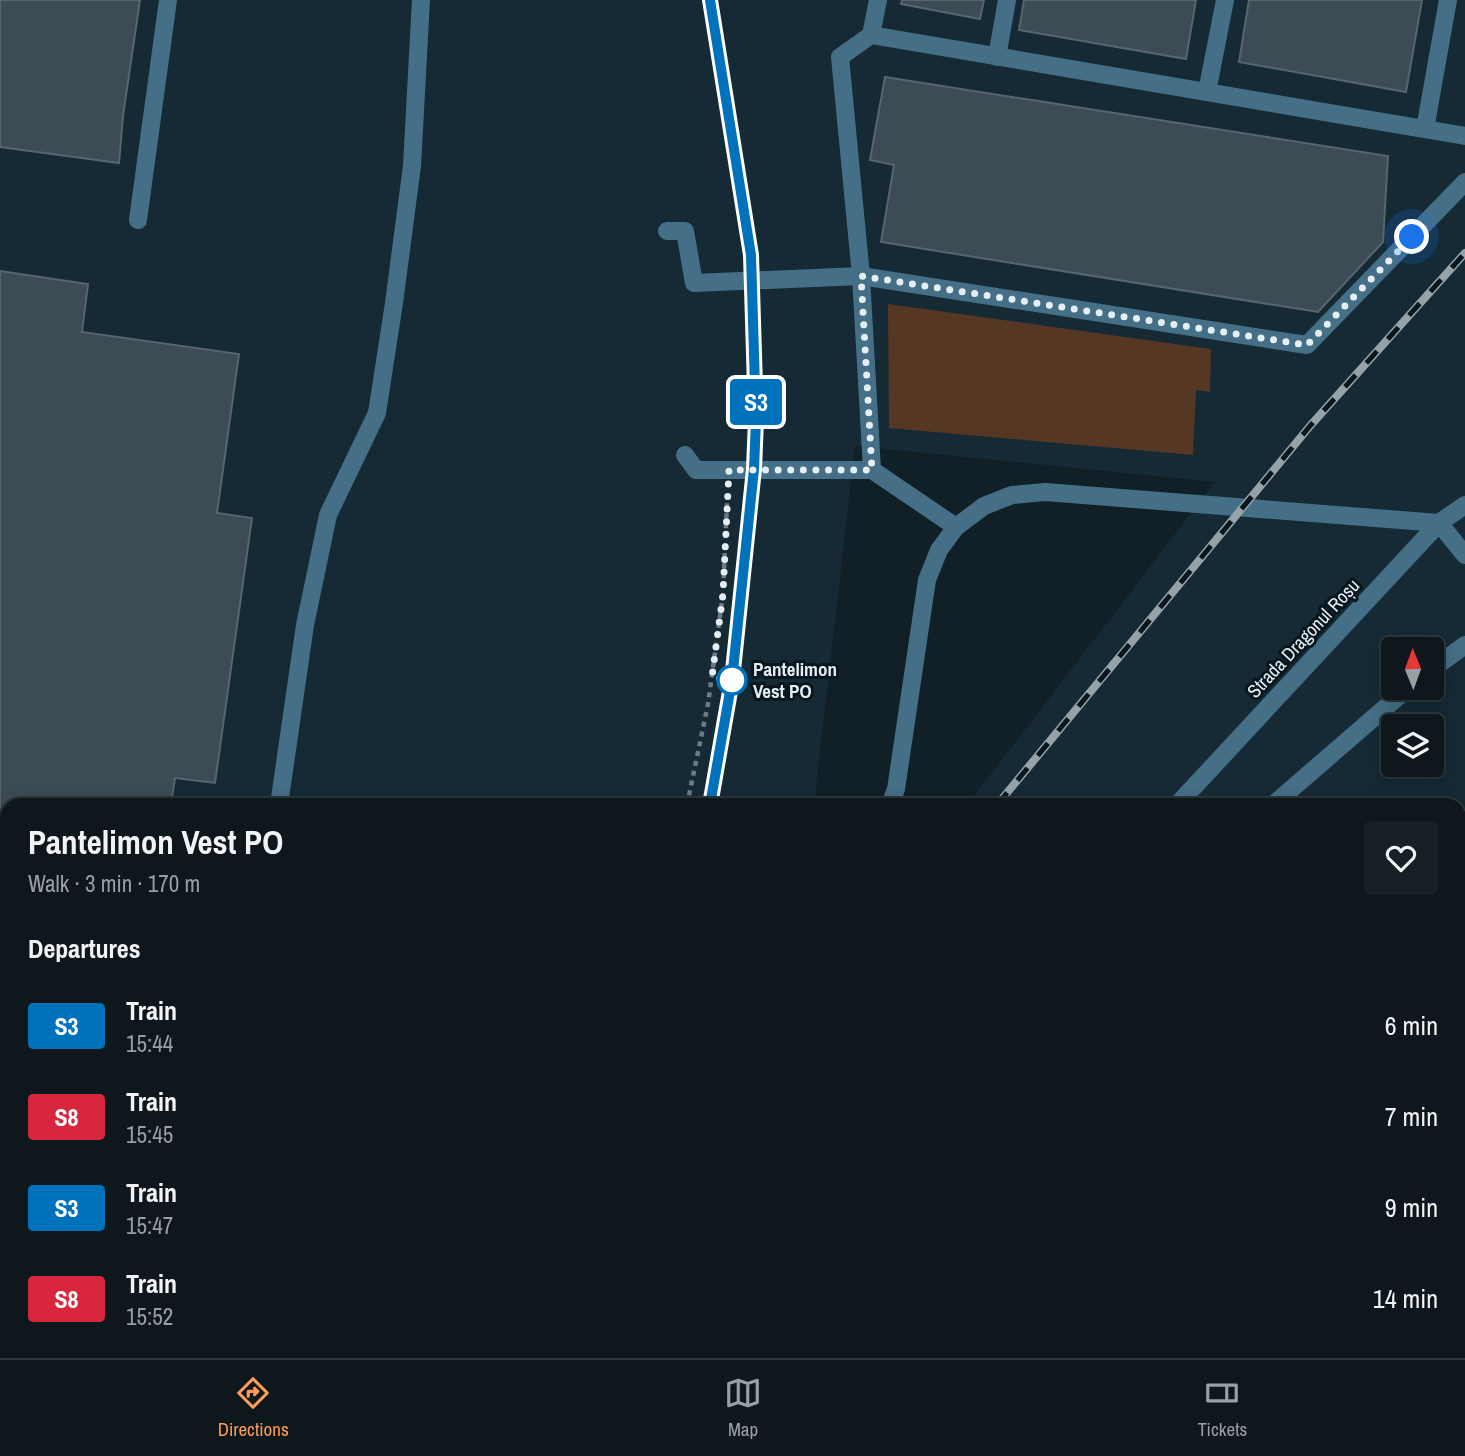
<!DOCTYPE html>
<meta charset="utf-8">
<style>
body{margin:0;font-family:"Archivo Narrow",sans-serif;background:#162025;color:#f1f3f6;height:100vh;display:flex;flex-direction:column;font-size:26px;white-space:nowrap}
*{box-sizing:border-box;margin:0}
p{font-size:23px;color:#9a9fa3}
.icon{flex:none;width:38px;height:38px;fill:none;stroke:currentColor;stroke-width:2;stroke-linecap:round;stroke-linejoin:round}
.map{position:relative;flex:1;overflow:hidden}
.drawer{position:absolute;left:0px;top:798px;width:1466px;height:560px;display:flex;flex-direction:column;background:#0d171c;border-radius:21px 21px 0 0;box-shadow:0 4px 18px #0003,0 0 0 2px #2d363b}
.drawer>*{flex:none}
.badge{padding:0 14px;border-radius:5px;font-size:24px;line-height:46px}
.needle{width:46px;rotate:359deg}
.buttons{position:absolute;left:1381px;top:637px;display:grid;gap:14px}
.buttons a{display:grid;place-items:center;width:63px;height:63px;border-radius:7px;background:#0d171c;box-shadow:0 4px 18px #0003,0 0 0 2px #2d363b;font-size:35px}
.you{position:absolute;width:35px;height:35px;margin:-18px;border:5px solid #fff;border-radius:50%;background:#1a73e8;box-shadow:0 0 0 10px #1a73e833}
.map>.badge{position:absolute;translate:-50% -50%;box-shadow:0 0 0 4px #fff}
h2{padding:0 28px;font-size:26px;line-height:63px}
.round{display:grid;place-items:center;flex:none;width:74px;height:74px;border-radius:7px;background:#162025}
.overview{display:flex;align-items:center;justify-content:space-between;height:119px;padding:0 28px}
h1{font-size:33px;font-weight:700;line-height:52px}
ul{padding:0;list-style:none}
li{display:flex;align-items:center;gap:21px;height:91px;padding:0 28px}
li div{flex:1}
li b{display:block;font-size:26px}
li em{font-style:normal}
li .badge{min-width:77px;font-weight:700;text-align:center}
.menu{display:flex;justify-content:space-around;align-items:center;height:98px;border-top:2px solid #2d363b;background:#0d171c;font-size:19px;color:#9a9fa3}
.menu a{display:grid;justify-items:center;gap:4px}
.menu .selected{color:#fe9c58}
.map>svg:first-child{display:block}
.built{fill:#152a35;fill-rule:evenodd}
.green{fill:#563723}
.building{fill:#3c4b54;stroke:#56666f;stroke-width:2}
.lines{fill:none;stroke-linecap:round;stroke-linejoin:round}
.path{stroke:#6f7b81;stroke-width:4.5;stroke-dasharray:5 5;stroke-linecap:butt}
.lane{stroke:#456f86;stroke-width:18}
.street{stroke:#456f86;stroke-width:18}
.secondary{stroke:#589ec4;stroke-width:18}
.rail-casing{stroke:#97a2a8;stroke-width:8}
.rail{stroke:#08161d;stroke-width:5;stroke-dasharray:16;stroke-linecap:butt}
.line-casing{stroke:#fff;stroke-width:16}
.line{stroke:#0072bc;stroke-width:10}
.walk{stroke:#e5eef3;stroke-width:7;stroke-dasharray:0 12.6}
.stop-dot{fill:#fff;stroke:#0072bc;stroke-width:3.5}
.labels{text-anchor:middle;stroke-width:6;stroke-linejoin:round;paint-order:stroke}
.street-label{font-size:19px;fill:#e5eef3;stroke:#08161d}
.stop-label{font-size:19px;font-weight:bold;fill:#e5eef3;stroke:#08161d;text-anchor:start}
</style>
<div class="map">
<svg width="1465" height="1358" viewBox="0 0 1465 1358">
<rect width="100%" height="100%" fill="#111f26"/>
<path class="built" d="M 0,0 L 1465,0 L 1465,1358 L 0,1358 ZM 855,446 L 1215,482 L 967,805 L 1460,805 L 1460,1351 L 7,1351 L 7,805 L 814,805 ZM 1393,649 L 1432,649 L 1432,688 L 1393,688 ZM 1393,726 L 1432,726 L 1432,765 L 1393,765 Z"/>
<path class="green" d="M 888,304 L 1211,349 L 1210,392 L 1196,390 L 1193,455 L 889,428 Z"/>
<path class="building" d="M 0,0 L 140,0 L 123,116 L 119,163 L 0,147 Z
M 902,0 L 984,0 L 980,19 L 901,4 Z
M 1024,0 L 1196,0 L 1186,59 L 1019,30 Z
M 1249,0 L 1422,0 L 1406,92 L 1239,62 Z
M 885,77 L 1388,156 L 1383,242 L 1318,312 L 881,242 L 894,165 L 870,160 Z
M 0,271 L 88,284 L 82,332 L 239,354 L 217,513 L 252,518 L 215,783 L 175,778 L 171,805 L 7,805 L 7,911 L 0,910 Z
M 1465,902 L 1465,1077 L 1462,1074 L 1460,1077 L 1460,907 Z
M 0,1047 L 7,1047 L 7,1211 L 0,1211 Z
M 0,1281 L 7,1282 L 7,1351 L 359,1351 L 359,1358 L 0,1358 Z
M 936,1351 L 1389,1351 L 1397,1358 L 929,1358 Z"/>
<g class="lines">
<path class="path" d="M 687,805 L 708,704 L 723,594 L 727,502"/>
<path class="lane" d="M 878,0 L 871,35 L 840,57 L 861,276 L 872,470 L 956,527
M 871,35 L 1465,136
M 997,57 L 1007,0
M 1207,92 L 1225,0
M 1425,129 L 1448,0
M 138,220 L 168,0
M 861,276 L 1307,345 L 1465,182
M 1460,860 L 1465,865
M 0,940 L 7,940
M 0,1020 L 7,1020
M 1460,1165 L 1465,1159
M 0,1234 L 7,1234
M 1460,1347 L 1465,1352
M 395,1358 L 398,1351"/>
<path class="street" d="M 667,231 L 685,231 L 694,283 L 861,276
M 685,455 L 696,470 L 872,470
M 1432,669 L 1465,645
M 279,805 L 305,625 L 328,515 L 377,413 L 394,303 L 412,166 L 421,0
M 890,805 L 896,789 L 927,580 L 939,550 L 956,527 L 984,506 L 1012,495 L 1045,492 L 1439,523 L 1465,555
M 1177,805 L 1439,523 L 1465,505
M 1273,805 L 1408,688"/>
<path class="secondary" d="M 701,1358 L 707,1351"/>
<defs>
<path id="rail" d="M 710,805 L 732,680 L 754,469 L 756,420 L 751,255 L 710,0
M 997,805 L 1310,426 L 1465,253
M 504,1358 L 508,1351
M 552,1358 L 558,1351"/>
</defs>
<use href="#rail" class="rail-casing"/>
<use href="#rail" class="rail"/>
</g>
<g class="lines">
<defs>
<path id="line" d="M 710,0 L 751,255 L 756,420 L 754,469 L 732,680 L 710,805"/>
</defs>
<use href="#line" class="line-casing"/>
<use href="#line" class="line"/>
<path class="walk" d="M 732,680 L 712,677 L 723,594 L 729,470 L 872,470 L 861,276 L 1307,345 L 1412,237"/>
</g>
<circle class="stop-dot" cx="732" cy="680" r="14"/>
<g class="labels">
<g class="street-label">
<text transform="translate(1303 638) rotate(-47)" y="7">Strada Dragonul Roșu</text>
</g>
<g class="stop-label">
<text x="753" y="676">Pantelimon<tspan x="753" dy="22">Vest PO</tspan></text>
</g>
</g>
</svg>
<div class="buttons">
<a><svg class="needle" viewBox="-14 -14 28 28"><path d="M0-13l5 13h-10z" fill="#e53935"/><path d="M0 13l5-13h-10z" fill="#9a9fa3"/></svg></a>
<a><svg class="icon" aria-label="layers" viewBox="0 0 24 24"><path d="M12 4l9 5-9 5-9-5zM3 14l9 5 9-5"/></svg></a>
</div>
<div class="you" style="left:1412px;top:237px"></div>
<b class="badge" style="left:756px;top:402px;background:#0072bc;color:#fff">S3</b>
<section class="drawer">
<div class="overview"><div><h1>Pantelimon Vest PO</h1><p>Walk · 3 min · 170 m</p></div><a class="round"><svg class="icon" aria-label="heart" viewBox="0 0 24 24"><path d="M12 20l-8-8c-3-5 5-10 8-4 3-6 11-1 8 4z"/></svg></a></div>
<h2>Departures</h2>
<ul>
<li><span class="badge" style="background:#0072bc;color:#fff">S3</span><div><b>Train</b><p>15:44</p></div><em>6 min</em></li>
<li><span class="badge" style="background:#d7263d;color:#fff">S8</span><div><b>Train</b><p>15:45</p></div><em>7 min</em></li>
<li><span class="badge" style="background:#0072bc;color:#fff">S3</span><div><b>Train</b><p>15:47</p></div><em>9 min</em></li>
<li><span class="badge" style="background:#d7263d;color:#fff">S8</span><div><b>Train</b><p>15:52</p></div><em>14 min</em></li>
</ul>
</section>
</div>
<nav class="menu">
<a class="selected"><svg class="icon" aria-label="directions" viewBox="0 0 24 24"><path d="M12 3l9 9-9 9-9-9zM9 14v-3h6M13 9l2 2-2 2"/></svg>Directions</a>
<a><svg class="icon" aria-label="map" viewBox="0 0 24 24"><path d="M3 6l6-2 6 2 6-2v14l-6 2-6-2-6 2zM9 4v14M15 6v14"/></svg>Map</a>
<a><svg class="icon" aria-label="tickets" viewBox="0 0 24 24"><path d="M3 7h18v10H3zM15 7v10"/></svg>Tickets</a>
</nav>
